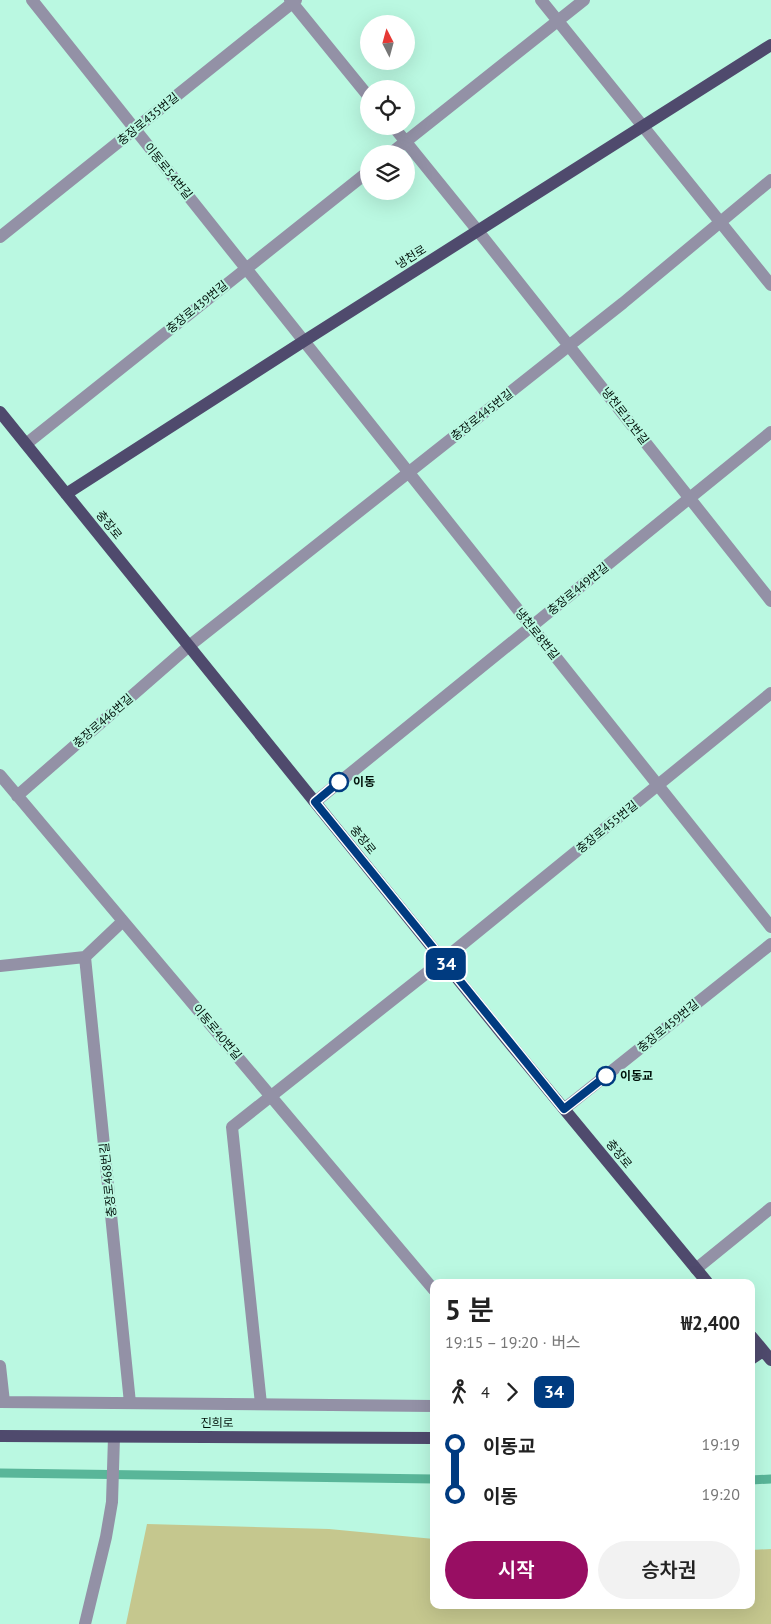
<!DOCTYPE html>
<html lang="ko">
<meta charset="utf-8">
<style>
body{margin:0;font-family:"PT Sans","Noto Sans KR",sans-serif;background:#f2f2f2;color:#222;height:100vh;display:flex;flex-direction:column;font-size:19px;white-space:nowrap}
*{box-sizing:border-box;margin:0}
p{font-size:16px;color:#767676}
.icon{flex:none;width:28px;height:28px;fill:none;stroke:currentColor;stroke-width:2;stroke-linecap:round;stroke-linejoin:round}
.map{position:relative;flex:1;overflow:hidden}
.panel{position:absolute;left:430px;top:1279px;width:325px;height:330px;display:flex;flex-direction:column;background:#fff;border-radius:10px;box-shadow:0 5px 20px #0002}
.panel>*{flex:none}
.badge{padding:0 10px;border-radius:8px;font-size:18px;line-height:32px}
.needle{width:32px;rotate:354deg}
.controls{position:absolute;left:360px;top:15px;display:grid;gap:10px}
.controls a{display:grid;place-items:center;width:55px;height:55px;border-radius:50%;background:#fff;box-shadow:0 5px 20px #0002;font-size:25px}
.map>.badge{position:absolute;translate:-50% -50%;box-shadow:0 0 0 2px #fff}
.legs{display:flex;align-items:center;gap:8px;height:55px;padding:0 15px;font-size:16px}
.legs p{margin-inline-start:auto}
.head{display:flex;align-items:center;justify-content:space-between;height:85px;padding:0 15px}
h1{font-size:28px;font-weight:600;line-height:38px}
.cta{display:flex;gap:10px;margin-top:auto;padding:10px 15px}
.cta a{flex:1;height:58px;border-radius:30px;background:#980e63;color:#fff;font-size:20px;font-weight:600;line-height:58px;text-align:center}
.cta a+a{background:#f2f2f2;color:#222}
ul{padding:0 15px;list-style:none}
li{display:flex;align-items:center;gap:18px;height:50px;font-size:19px}
li i{display:grid;place-items:center;width:8px;height:100%;margin:0 6px;background:currentColor}
li i::after{content:'';width:12px;height:12px;margin:-6px;border:4px solid;border-radius:50%;background:#fff}
li p{margin-inline-start:auto}
li:first-child i{background:linear-gradient(#0000 50%,currentColor 0)}
li:last-child i{background:linear-gradient(currentColor 50%,#0000 0)}
.map>svg:first-child{display:block}
.green{fill:#c5c78e}
.lines{fill:none;stroke-linecap:round;stroke-linejoin:round}
.stream{stroke:#59b699;stroke-width:9}
.minor{stroke:#9391a6;stroke-width:12}
.major{stroke:#4f4a6d;stroke-width:12}
.line-1-casing{stroke:#fff;stroke-width:11}
.line-1{stroke:#003b80;stroke-width:8}
.stop-1-dot{fill:#fff;stroke:#003b80;stroke-width:2.5}
.labels{text-anchor:middle;stroke-width:4;stroke-linejoin:round;paint-order:stroke}
.street-label{font-size:12px;fill:#00110a;stroke:#baf8e1}
.stop-label{font-size:12px;font-weight:bold;fill:#00110a;stroke:#baf8e1;text-anchor:start}
</style>
<div class="map">
<svg width="771" height="1624" viewBox="0 0 771 1624">
<rect width="100%" height="100%" fill="#baf8e1"/>
<path class="green" d="M 147,1524 L 329,1529 L 434,1539 L 434,1605 L 751,1605 L 751,1550 L 771,1549 L 771,1624 L 126,1624 Z"/>
<g class="lines">
<path class="stream" d="M 0,1473 L 434,1479
M 751,1480 L 771,1479"/>
<path class="minor" d="M 32,0 L 771,927
M 290,0 L 369,97
M 541,0 L 771,285
M 393,126 L 478,231 L 771,601
M 390,154 L 584,0
M 0,237 L 296,0
M 26,444 L 369,171
M 0,775 L 434,1290
M 17,796 L 189,646 L 623,303 L 771,180
M 315,802 L 771,432
M 85,957 L 130,1403
M 0,966 L 85,957 L 123,921
M 564,1109 L 771,944
M 696,1269 L 771,1208
M 0,1366 L 4,1402
M 0,1402 L 434,1406
M 261,1404 L 232,1127 L 443,960 L 771,693
M 85,1624 L 106,1537 L 112,1502 L 114,1437"/>
<path class="major" d="M 0,412 L 503,1035 L 707,1282
M 66,494 L 304,341 L 771,45
M 751,1336 L 771,1360
M 751,1359 L 763,1351
M 0,1436 L 434,1438"/>
</g>
<g class="lines">
<defs>
<path id="line-1" d="M 339,782 L 315,802 L 564,1109 L 606,1076"/>
</defs>
<use href="#line-1" class="line-1-casing"/>
<use href="#line-1" class="line-1"/>
</g>
<g class="stop-1-dot">
<circle cx="339" cy="782" r="9"/>
<circle cx="606" cy="1076" r="9"/>
</g>
<g class="labels">
<g class="street-label">
<text transform="translate(148 119) rotate(-39)" y="4">충장로435번길</text>
<text transform="translate(168 171) rotate(51)" y="4">이동로54번길</text>
<text transform="translate(411 257) rotate(-32)" y="4">냉천로</text>
<text transform="translate(197 307) rotate(-39)" y="4">충장로439번길</text>
<text transform="translate(482 415) rotate(-38)" y="4">충장로445번길</text>
<text transform="translate(625 416) rotate(52)" y="4">냉천로12번길</text>
<text transform="translate(109 525) rotate(51)" y="4">충장로</text>
<text transform="translate(578 589) rotate(-39)" y="4">충장로449번길</text>
<text transform="translate(537 634) rotate(51)" y="4">냉천로8번길</text>
<text transform="translate(103 721) rotate(-41)" y="4">충장로446번길</text>
<text transform="translate(607 827) rotate(-39)" y="4">충장로455번길</text>
<text transform="translate(363 840) rotate(51)" y="4">충장로</text>
<text transform="translate(668 1026) rotate(-39)" y="4">충장로459번길</text>
<text transform="translate(217 1032) rotate(50)" y="4">이동로40번길</text>
<text transform="translate(619 1154) rotate(51)" y="4">충장로</text>
<text transform="translate(108 1180) rotate(-96)" y="4">충장로468번길</text>
<text x="217" y="1427">진희로</text>
</g>
<g class="stop-label">
<text x="353" y="786">이동</text>
<text x="620" y="1080">이동교</text>
</g>
</g>
</svg>
<div class="controls">
<a><svg class="needle" viewBox="-14 -14 28 28"><path d="M0-13l5 13h-10z" fill="#e53935"/><path d="M0 13l5-13h-10z" fill="#767676"/></svg></a>
<a><svg class="icon" aria-label="locate" viewBox="0 0 24 24"><circle cx="12" cy="12" r="6"/><path d="M12 2v4M12 18v4M2 12h4M18 12h4"/></svg></a>
<a><svg class="icon" aria-label="layers" viewBox="0 0 24 24"><path d="M12 4l9 5-9 5-9-5zM3 14l9 5 9-5"/></svg></a>
</div>
<b class="badge" style="left:446px;top:964px;background:#003b80;color:#fff">34</b>
<section class="panel">
<div class="head"><div><h1>5 분</h1><p>19:15 – 19:20 · 버스</p></div><b>₩2,400</b></div>
<div class="legs"><svg class="icon" aria-label="walk" viewBox="0 0 24 24"><circle cx="13" cy="4" r="2"/><path d="M13 8l-2 6 4 7M11 14l-3 7M7 12l3-4h3l4 4"/></svg>4<svg class="icon" aria-label="forward" viewBox="0 0 24 24"><path d="M9 5l7 7-7 7"/></svg><b class="badge" style="background:#003b80;color:#fff">34</b></div>
<ul>
<li><i style="color:#003b80"></i><b>이동교</b><p>19:19</p></li>
<li><i style="color:#003b80"></i><b>이동</b><p>19:20</p></li>
</ul>
<div class="cta"><a>시작</a><a>승차권</a></div>
</section>
</div>
